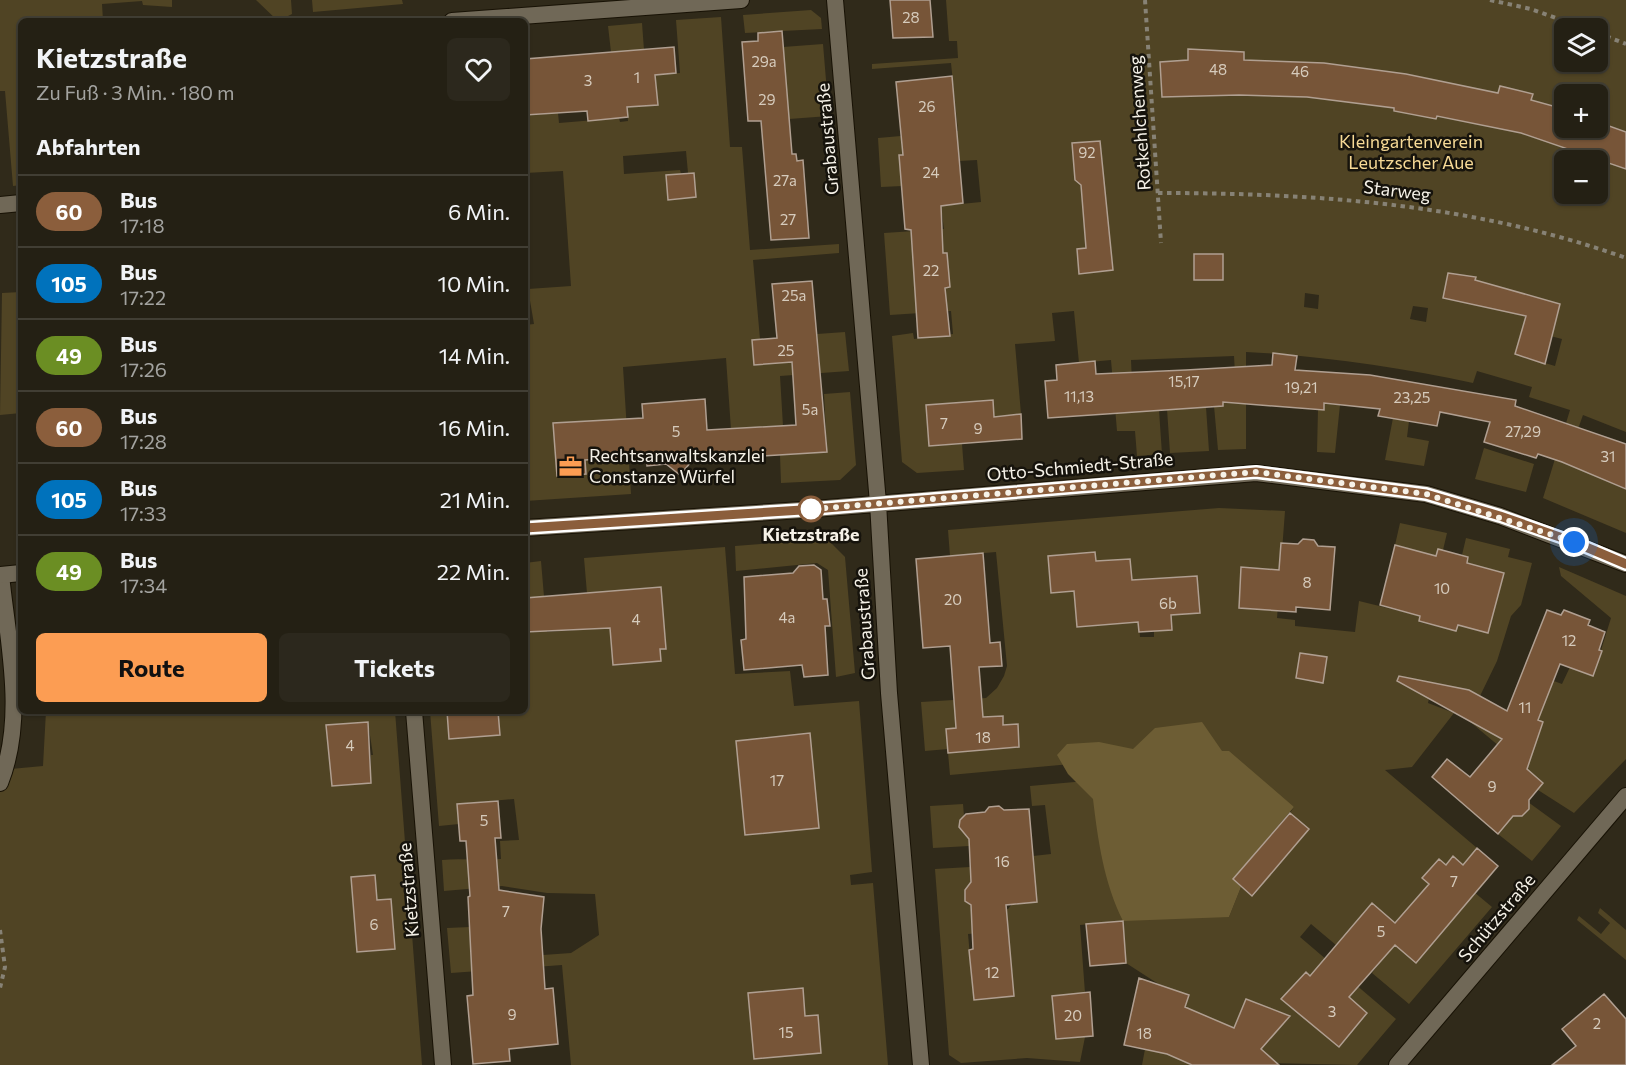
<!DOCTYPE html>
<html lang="de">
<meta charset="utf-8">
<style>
body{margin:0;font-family:Commissioner,sans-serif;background:#2c281d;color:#f1f3f6;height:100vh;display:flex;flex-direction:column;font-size:22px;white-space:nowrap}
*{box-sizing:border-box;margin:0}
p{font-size:20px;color:#a3a3a0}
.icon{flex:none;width:33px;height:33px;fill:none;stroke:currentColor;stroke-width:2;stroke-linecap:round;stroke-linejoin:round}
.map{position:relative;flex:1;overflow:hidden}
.side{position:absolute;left:18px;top:18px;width:510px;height:696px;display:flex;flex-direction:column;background:#242014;border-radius:9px;box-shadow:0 2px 4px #0004,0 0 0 2px #413e34}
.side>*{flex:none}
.badge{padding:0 12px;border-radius:20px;font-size:21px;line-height:39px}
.buttons{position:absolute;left:1554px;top:18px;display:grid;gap:12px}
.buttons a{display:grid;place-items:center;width:54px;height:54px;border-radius:9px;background:#242014;box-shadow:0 2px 4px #0004,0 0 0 2px #413e34;font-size:30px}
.you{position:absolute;width:30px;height:30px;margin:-15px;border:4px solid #fff;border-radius:50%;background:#1a73e8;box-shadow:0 0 0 9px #1a73e833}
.map>.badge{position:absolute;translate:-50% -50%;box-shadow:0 0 0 3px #fff}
h2{padding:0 18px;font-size:22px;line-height:54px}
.round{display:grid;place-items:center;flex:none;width:63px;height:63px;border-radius:9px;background:#2c281d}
.head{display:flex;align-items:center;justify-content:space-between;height:102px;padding:0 18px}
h1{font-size:28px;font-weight:700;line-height:45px}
.action{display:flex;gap:12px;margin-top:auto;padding:12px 18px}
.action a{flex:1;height:69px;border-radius:9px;background:#fc9d53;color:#111;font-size:24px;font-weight:700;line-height:69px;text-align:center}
.action a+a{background:#2c281d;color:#f1f3f6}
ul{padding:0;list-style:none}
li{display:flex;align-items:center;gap:18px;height:72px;padding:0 18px;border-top:2px solid #413e34}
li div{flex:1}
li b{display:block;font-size:22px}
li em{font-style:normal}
li .badge{min-width:66px;font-weight:700;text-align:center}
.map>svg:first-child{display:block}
.green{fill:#504424;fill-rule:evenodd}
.forest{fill:#6d5d34}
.building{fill:#775538;stroke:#b09f91;stroke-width:1.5}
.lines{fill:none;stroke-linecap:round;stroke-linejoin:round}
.service-casing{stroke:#181205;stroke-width:18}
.minor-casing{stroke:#181205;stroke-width:18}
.path{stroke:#878275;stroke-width:4;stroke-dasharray:4.5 4.5;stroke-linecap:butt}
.service{stroke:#706857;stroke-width:16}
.minor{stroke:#706857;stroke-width:16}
.line-casing{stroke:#fff;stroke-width:14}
.line{stroke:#8b5e3c;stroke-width:9}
.walk{stroke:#f6f2e8;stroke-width:6;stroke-dasharray:0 10.8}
.stop-dot{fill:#fff;stroke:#8b5e3c;stroke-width:3}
.labels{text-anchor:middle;stroke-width:5;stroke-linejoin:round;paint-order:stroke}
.number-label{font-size:15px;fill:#d6cbbc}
.street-label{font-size:18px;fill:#f6f2e8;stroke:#16130c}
.park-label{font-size:18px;fill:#f7da96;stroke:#16130c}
.poi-label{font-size:18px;fill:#f6f2e8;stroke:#16130c;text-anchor:start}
.stop-label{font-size:18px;font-weight:bold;fill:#f6f2e8;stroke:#16130c}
</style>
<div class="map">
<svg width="1626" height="1065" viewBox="0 0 1626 1065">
<rect width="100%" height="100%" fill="#302a1a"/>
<path class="green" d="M 0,0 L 172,0 L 172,7 L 143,5 L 142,1 L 102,4 L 103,21 L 21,21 L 21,185 L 13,186 L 5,91 L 0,91 Z
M 256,0 L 291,0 L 292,14 L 278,21 Z
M 312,0 L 402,0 L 403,4 L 313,12 Z
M 946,0 L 1626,0 L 1626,432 L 1583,415 L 1566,463 L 1626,489 L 1626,533 L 1543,498 L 1570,410 L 1529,397 L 1532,387 L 1477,371 L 1473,383 C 1399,367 1323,356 1246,352 L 1246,449 L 1218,450 L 1214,406 L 1222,393 L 1236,391 L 1234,356 L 1131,360 L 1133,404 L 1159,410 L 1162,454 L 1137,456 L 1135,431 L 1117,431 L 1111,360 L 1079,363 L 1074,311 L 1052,313 L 1055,341 L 1015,344 L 1021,414 L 994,417 L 992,400 L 926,405 L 929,446 L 962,444 L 964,470 L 917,473 L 902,462 L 892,336 L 913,333 L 914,339 L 953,334 L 951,311 L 890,315 L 884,233 L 944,229 L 941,206 L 981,202 L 977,160 L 959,161 L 958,150 L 900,155 L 902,186 L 881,187 L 878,138 L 958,131 L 951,63 L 872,69 L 872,64 L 958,58 L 957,41 L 949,41 ZM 1564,28 L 1598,28 L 1598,62 L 1564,62 ZM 1564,94 L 1598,94 L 1598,128 L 1564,128 ZM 1564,160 L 1598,160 L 1598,194 L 1564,194 ZM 1305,293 L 1319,295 L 1318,309 L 1304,307 ZM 1413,306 L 1428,308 L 1426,322 L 1410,319 ZM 1523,329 L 1562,339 L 1555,366 L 1515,354 Z
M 811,10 L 821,18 L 822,29 L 745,33 L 743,15 Z
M 216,16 L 217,21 L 167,21 Z
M 721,17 L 730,147 L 742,147 L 750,250 L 839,244 L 839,253 L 753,260 L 760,339 L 752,340 L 793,362 L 794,369 L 820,366 L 817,334 L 845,332 L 849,371 L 780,376 L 783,426 L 747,428 L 749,457 L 733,458 L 726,358 L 623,367 L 631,494 L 525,501 L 525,325 L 534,324 L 528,289 L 571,286 L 563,171 L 525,173 L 525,115 L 558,113 L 559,123 L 619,118 L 620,122 L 628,121 L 627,107 L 658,104 L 655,74 L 680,73 L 676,20 ZM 686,151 L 688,173 L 694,173 L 696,197 L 668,199 L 666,176 L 681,174 L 680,170 L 624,174 L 623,156 Z
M 642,23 L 644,50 L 611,52 L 608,26 Z
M 823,44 L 829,116 L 789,119 L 783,47 Z
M 21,292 L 21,413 L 0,415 L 2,293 Z
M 850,392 L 856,465 L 840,480 L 781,483 L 780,455 L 827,452 L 824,394 Z
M 1324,403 L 1340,405 L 1335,453 L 1317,452 L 1318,409 L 1324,409 Z
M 1206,407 L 1209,451 L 1170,453 L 1167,409 Z
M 1393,418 L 1409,421 L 1407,437 L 1429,441 L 1424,466 L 1385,460 Z
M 1484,448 L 1534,464 L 1526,492 L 1475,479 Z
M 1219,508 L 1285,511 L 1277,618 L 1295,620 L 1295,626 L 1355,632 L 1359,601 L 1420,616 L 1419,622 L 1456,631 L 1458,625 L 1488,632 L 1467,563 L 1468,557 L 1462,555 L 1466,538 L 1510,549 L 1508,557 L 1532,563 L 1521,605 L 1511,616 L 1497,661 L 1480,696 L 1432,683 L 1428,703 L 1454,713 L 1412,767 L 1385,770 L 1477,848 L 1463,865 L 1454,857 L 1446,865 L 1439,859 L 1423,878 L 1429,884 L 1474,892 L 1492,907 L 1409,1004 L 1372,973 L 1381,961 L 1376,956 L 1395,923 L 1372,903 L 1336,945 L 1311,924 L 1300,937 L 1396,1019 L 1357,1065 L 1183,1061 L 1192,1065 L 1142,1065 L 1145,1049 L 1157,1052 L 1180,1027 L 1189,995 L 1160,985 L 1126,963 L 1123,921 L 1080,925 L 1085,993 L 1056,1039 L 1085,1037 L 1080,1062 L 1027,1058 L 961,1063 L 949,1055 L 935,869 L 970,867 L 971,882 L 965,890 L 965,901 L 973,907 L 1008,909 L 1012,904 L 1037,902 L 1033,856 L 1051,854 L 1045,805 L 1032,806 L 1030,786 L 1108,779 L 1229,917 L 1241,887 L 1253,896 L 1263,884 L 1254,875 L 1280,844 L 1290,852 L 1309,829 L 1290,813 L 1294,807 L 1148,757 L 950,775 L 948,753 L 1019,747 L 1018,724 L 1003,725 L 1002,716 L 983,717 L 948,749 L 925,751 L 921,702 L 986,698 L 997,688 L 1004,676 L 1007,666 L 996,552 L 950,556 L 948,530 ZM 1197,576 L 1200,613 L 1171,615 L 1172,630 L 1154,631 L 1154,637 L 1140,637 L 1137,594 L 1160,579 ZM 1300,653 L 1327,657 L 1323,683 L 1296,678 ZM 1008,931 L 1014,996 L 974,1000 L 968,934 ZM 1325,976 L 1367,1013 L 1339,1047 L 1310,1023 ZM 1246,999 L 1258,1003 L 1282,1025 L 1236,1023 Z
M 1400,523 L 1447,533 L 1443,550 L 1436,556 L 1395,545 Z
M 827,539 L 845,557 L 855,673 L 836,677 L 828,570 L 817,563 L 736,571 L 735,546 Z
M 725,547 L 735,674 L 790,671 L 794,706 L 859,701 L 872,872 L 850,875 L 851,885 L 873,883 L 888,1065 L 571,1065 L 562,965 L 451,973 L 447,928 L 470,927 L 515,957 L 571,953 L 599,935 L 595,894 L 547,893 L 502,886 L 444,891 L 442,860 C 462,858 481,861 501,859 L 500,841 L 519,840 L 514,799 L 458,804 L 459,824 L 439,826 L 430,711 L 525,711 L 525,563 L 541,561 L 547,632 L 590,629 L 584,558 Z
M 1559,567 L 1626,596 L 1626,759 L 1574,813 L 1538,790 L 1543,783 L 1468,720 L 1470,715 L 1537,740 L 1543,722 L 1538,720 L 1527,671 L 1562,684 L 1570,667 L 1593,676 L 1611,618 L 1561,576 Z
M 46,711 L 395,711 L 422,1065 L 0,1065 L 0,770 L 43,766 ZM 368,722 L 373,755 L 371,755 L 371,783 L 333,786 L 326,726 Z
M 1528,802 L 1561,826 L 1532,861 L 1498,834 L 1513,816 L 1522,816 L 1529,809 Z
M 963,804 L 964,816 L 960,828 L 969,837 L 969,846 L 933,848 L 930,806 Z
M 1600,908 L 1626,930 L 1626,960 L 1577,920 L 1579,916 L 1601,934 L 1610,923 L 1598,913 Z"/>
<path class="forest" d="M 1202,722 L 1222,751 L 1229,751 L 1294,807 L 1233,879 L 1241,887 L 1229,917 L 1123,921 C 1104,883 1098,841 1093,799 L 1068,774 L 1057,755 L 1067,744 L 1099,742 L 1133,749 L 1155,728 Z"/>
<path class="building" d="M 890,0 L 930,0 L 933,37 L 893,38 Z
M 782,31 L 792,154 L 796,154 L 797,161 L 803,160 L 809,238 L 771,240 L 761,121 L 748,121 L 742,42 L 758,41 L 758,33 Z
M 674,47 L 676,73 L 655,75 L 658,105 L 627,107 L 628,117 L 588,121 L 587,111 L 525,115 L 525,59 Z
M 1188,49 L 1244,52 L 1244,60 L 1324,63 L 1406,74 L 1498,93 L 1500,86 L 1533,94 L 1531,100 L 1564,109 L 1564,128 L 1598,128 L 1598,122 L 1626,132 L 1626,169 L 1521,133 L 1437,116 L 1436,119 L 1394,111 L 1394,108 L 1307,97 L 1239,95 L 1162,97 L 1160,62 L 1188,60 Z
M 952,76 L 963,203 L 941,206 L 943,253 L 947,253 L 950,287 L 945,288 L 950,336 L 918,338 L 911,230 L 905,229 L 899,155 L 903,155 L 896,82 Z
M 1100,141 L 1113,270 L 1079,274 L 1077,249 L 1086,248 L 1081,185 L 1075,180 L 1072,143 Z
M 694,173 L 696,197 L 668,200 L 666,175 Z
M 1194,254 L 1223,254 L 1223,280 L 1194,280 Z
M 1448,273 L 1476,277 L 1475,280 L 1560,304 L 1545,364 L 1515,354 L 1526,316 L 1443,298 Z
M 812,281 L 827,452 L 710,459 L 691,462 L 680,475 L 666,464 L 647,466 L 646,456 L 585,460 L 586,474 L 557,476 L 553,423 L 643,418 L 642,404 L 705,399 L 707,430 L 796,425 L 792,362 L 754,365 L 752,340 L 777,338 L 772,284 Z
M 1273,353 L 1297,356 L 1295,370 L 1370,375 L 1516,400 L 1515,406 L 1626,444 L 1626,489 L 1562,462 L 1538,454 L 1536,458 L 1484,442 L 1490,422 L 1440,412 L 1437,426 L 1378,416 L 1380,409 L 1324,403 L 1324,410 L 1223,402 L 1223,406 L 1048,418 L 1045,381 L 1057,380 L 1056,365 L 1095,361 L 1096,374 L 1186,370 L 1272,365 Z
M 993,400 L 994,417 L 1021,414 L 1022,439 L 929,446 L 926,405 Z
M 1303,539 L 1314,540 L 1318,546 L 1335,547 L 1330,610 L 1296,607 L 1296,612 L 1239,608 L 1241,567 L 1279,570 L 1281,543 L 1298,544 Z
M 1395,545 L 1436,556 L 1438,549 L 1468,557 L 1467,563 L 1504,573 L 1488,633 L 1458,625 L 1456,631 L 1419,621 L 1420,616 L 1380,605 Z
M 1095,552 L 1096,561 L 1130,559 L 1132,580 L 1197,576 L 1200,613 L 1171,615 L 1172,630 L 1139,632 L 1138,622 L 1077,627 L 1074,591 L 1051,593 L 1048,556 Z
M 983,553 L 990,643 L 1000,642 L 1002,666 L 979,667 L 983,717 L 1003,716 L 1003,725 L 1018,724 L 1019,747 L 948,753 L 946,729 L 956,728 L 950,646 L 923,648 L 916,559 Z
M 814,565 L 821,570 L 823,599 L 827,599 L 830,626 L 825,626 L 828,675 L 804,677 L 802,665 L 744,670 L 741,640 L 746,639 L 744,577 L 793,573 L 799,566 Z
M 661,587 L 666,649 L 660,649 L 661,661 L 613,665 L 610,628 L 525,632 L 525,598 Z
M 1547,610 L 1561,615 L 1564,610 L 1590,620 L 1588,625 L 1605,632 L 1599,650 L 1602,651 L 1593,676 L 1560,664 L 1538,720 L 1543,722 L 1527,769 L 1543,783 L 1529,800 L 1529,809 L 1522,816 L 1513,816 L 1498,834 L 1432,777 L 1447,759 L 1470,777 L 1502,739 L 1397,681 L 1399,676 L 1469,690 L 1507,711 Z
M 1300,653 L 1327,657 L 1323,683 L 1296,678 Z
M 447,711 L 498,711 L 500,735 L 449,739 Z
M 368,722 L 371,783 L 332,786 L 326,725 Z
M 810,733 L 819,828 L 745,835 L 736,741 Z
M 498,801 L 501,838 L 495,838 L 499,890 L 544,897 L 541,929 L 545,989 L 553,988 L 558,1044 L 509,1049 L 510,1061 L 473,1064 L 467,996 L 473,995 L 468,897 L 470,896 L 466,841 L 460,841 L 457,804 Z
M 999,806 L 1004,810 L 1029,809 L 1037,902 L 1006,905 L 1014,996 L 974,1000 L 969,950 L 973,949 L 971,905 L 965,901 L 965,890 L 971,882 L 969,839 L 959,827 L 960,820 L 966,814 L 985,812 L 989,807 Z
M 1290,813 L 1309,829 L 1252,896 L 1233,879 Z
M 1477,848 L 1498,866 L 1416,963 L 1395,945 L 1349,997 L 1367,1013 L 1339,1047 L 1281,999 L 1306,972 L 1310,976 L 1372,903 L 1395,923 L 1429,884 L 1422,878 L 1439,859 L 1446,865 L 1453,856 L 1463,865 Z
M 375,875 L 377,900 L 391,899 L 395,949 L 357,952 L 351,877 Z
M 1123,921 L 1126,963 L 1090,966 L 1086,924 Z
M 1139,978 L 1189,995 L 1185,1007 L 1234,1028 L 1246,999 L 1290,1016 L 1261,1049 L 1279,1065 L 1192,1065 L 1167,1054 L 1124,1045 Z
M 803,988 L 805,1016 L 818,1015 L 821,1053 L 754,1059 L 748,993 Z
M 1090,992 L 1093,1036 L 1056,1039 L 1052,996 Z
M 1604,994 L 1626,1019 L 1626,1065 L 1552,1065 L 1576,1046 L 1562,1029 Z"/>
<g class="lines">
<defs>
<path id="service" d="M 0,783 C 26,718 8,643 1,575"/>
<path id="minor" d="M 835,0 L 878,503 L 889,693 L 921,1065
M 452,21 L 741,0
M 0,205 L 21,203
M 525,528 L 802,510 L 1256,473 L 1426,494 L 1500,516 L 1626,564
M 0,575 L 21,573
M 414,711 L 443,1065
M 1397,1065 L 1626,796"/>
</defs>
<use href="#service" class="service-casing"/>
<use href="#minor" class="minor-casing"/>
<path class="path" d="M 1145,0 L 1161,243
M 1490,0 L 1531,9 L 1584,28
M 1598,33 L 1626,44
M 1158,193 C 1317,193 1475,204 1626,258
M 0,930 L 5,967 L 0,988"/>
<use href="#service" class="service"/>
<use href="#minor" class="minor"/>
</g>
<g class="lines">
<defs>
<path id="line" d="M 525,528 L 802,510 L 1256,472 L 1426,494 L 1500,516 L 1574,542 L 1626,564"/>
</defs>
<use href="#line" class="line-casing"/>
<use href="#line" class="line"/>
<path class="walk" d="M 811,509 L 802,510 L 1256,472 L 1426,494 L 1574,542"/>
</g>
<defs>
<symbol id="office-bare" viewBox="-9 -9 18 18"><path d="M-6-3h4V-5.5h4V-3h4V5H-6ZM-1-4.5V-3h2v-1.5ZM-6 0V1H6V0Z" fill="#fc9d53" stroke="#16130c" stroke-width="2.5" paint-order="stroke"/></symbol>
</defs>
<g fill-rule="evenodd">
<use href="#office-bare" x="554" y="450" width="33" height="33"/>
</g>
<circle class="stop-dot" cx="811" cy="509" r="12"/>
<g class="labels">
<g class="number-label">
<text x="911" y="23">28</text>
<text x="764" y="67">29a</text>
<text x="1218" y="75">48</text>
<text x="1300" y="77">46</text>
<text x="637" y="83">1</text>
<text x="588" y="86">3</text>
<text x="767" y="105">29</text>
<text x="927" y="112">26</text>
<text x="1087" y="158">92</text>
<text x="931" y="178">24</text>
<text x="785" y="186">27a</text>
<text x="788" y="225">27</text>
<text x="931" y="276">22</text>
<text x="794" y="301">25a</text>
<text x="786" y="356">25</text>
<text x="1184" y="387">15,17</text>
<text x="1301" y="393">19,21</text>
<text x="1079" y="402">11,13</text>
<text x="1412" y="403">23,25</text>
<text x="810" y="415">5a</text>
<text x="944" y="429">7</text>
<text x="978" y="434">9</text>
<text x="676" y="437">5</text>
<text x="1523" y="437">27,29</text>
<text x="1608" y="462">31</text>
<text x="1307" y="588">8</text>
<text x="1442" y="594">10</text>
<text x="953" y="605">20</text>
<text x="1168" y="609">6b</text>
<text x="787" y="623">4a</text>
<text x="636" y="625">4</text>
<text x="1569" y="646">12</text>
<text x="1525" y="713">11</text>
<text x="983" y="743">18</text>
<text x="350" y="751">4</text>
<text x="777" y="786">17</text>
<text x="1492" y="792">9</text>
<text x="484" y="826">5</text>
<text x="1002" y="867">16</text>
<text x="1454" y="887">7</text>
<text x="506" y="917">7</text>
<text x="374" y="930">6</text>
<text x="1381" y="937">5</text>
<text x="992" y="978">12</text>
<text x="1332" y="1017">3</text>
<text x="512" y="1020">9</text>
<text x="1073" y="1021">20</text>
<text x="1597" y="1029">2</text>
<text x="786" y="1038">15</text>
<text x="1144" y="1039">18</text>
</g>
<g class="street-label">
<text transform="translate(1140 123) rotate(-94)" y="6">Rotkehlchenweg</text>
<text transform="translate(828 139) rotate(-95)" y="6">Grabaustraße</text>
<text transform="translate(1397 191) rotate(7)" y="6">Starweg</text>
<text transform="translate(1080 467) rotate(-5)" y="6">Otto-Schmiedt-Straße</text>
<text transform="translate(865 624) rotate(-94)" y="6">Grabaustraße</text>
<text transform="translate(409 890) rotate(-95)" y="6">Kietzstraße</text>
<text transform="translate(1497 918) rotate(-50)" y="6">Schützstraße</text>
</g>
<g class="park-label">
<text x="1411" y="148">Kleingartenverein<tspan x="1411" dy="21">Leutzscher Aue</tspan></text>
</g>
<g class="poi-label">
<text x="589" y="462">Rechtsanwaltskanzlei<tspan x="589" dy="21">Constanze Würfel</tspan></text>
</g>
<g class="stop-label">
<text x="811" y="541">Kietzstraße</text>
</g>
</g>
</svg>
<div class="buttons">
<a><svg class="icon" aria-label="layers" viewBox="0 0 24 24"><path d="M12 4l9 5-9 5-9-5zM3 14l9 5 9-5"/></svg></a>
<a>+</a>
<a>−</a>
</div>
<div class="you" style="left:1574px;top:542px"></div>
<section class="side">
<div class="head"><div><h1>Kietzstraße</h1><p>Zu Fuß · 3 Min. · 180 m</p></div><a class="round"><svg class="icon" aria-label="heart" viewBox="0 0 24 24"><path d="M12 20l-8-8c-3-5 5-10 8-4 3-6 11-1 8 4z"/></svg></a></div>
<h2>Abfahrten</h2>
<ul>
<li><span class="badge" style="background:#8b5e3c;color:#fff">60</span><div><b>Bus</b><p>17:18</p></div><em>6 Min.</em></li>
<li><span class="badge" style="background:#0072bc;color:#fff">105</span><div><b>Bus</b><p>17:22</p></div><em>10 Min.</em></li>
<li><span class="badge" style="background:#6b8e23;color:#fff">49</span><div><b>Bus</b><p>17:26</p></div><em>14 Min.</em></li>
<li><span class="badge" style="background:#8b5e3c;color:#fff">60</span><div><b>Bus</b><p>17:28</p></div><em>16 Min.</em></li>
<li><span class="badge" style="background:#0072bc;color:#fff">105</span><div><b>Bus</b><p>17:33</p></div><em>21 Min.</em></li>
<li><span class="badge" style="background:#6b8e23;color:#fff">49</span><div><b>Bus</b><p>17:34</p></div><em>22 Min.</em></li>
</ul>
<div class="action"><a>Route</a><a>Tickets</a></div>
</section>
</div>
